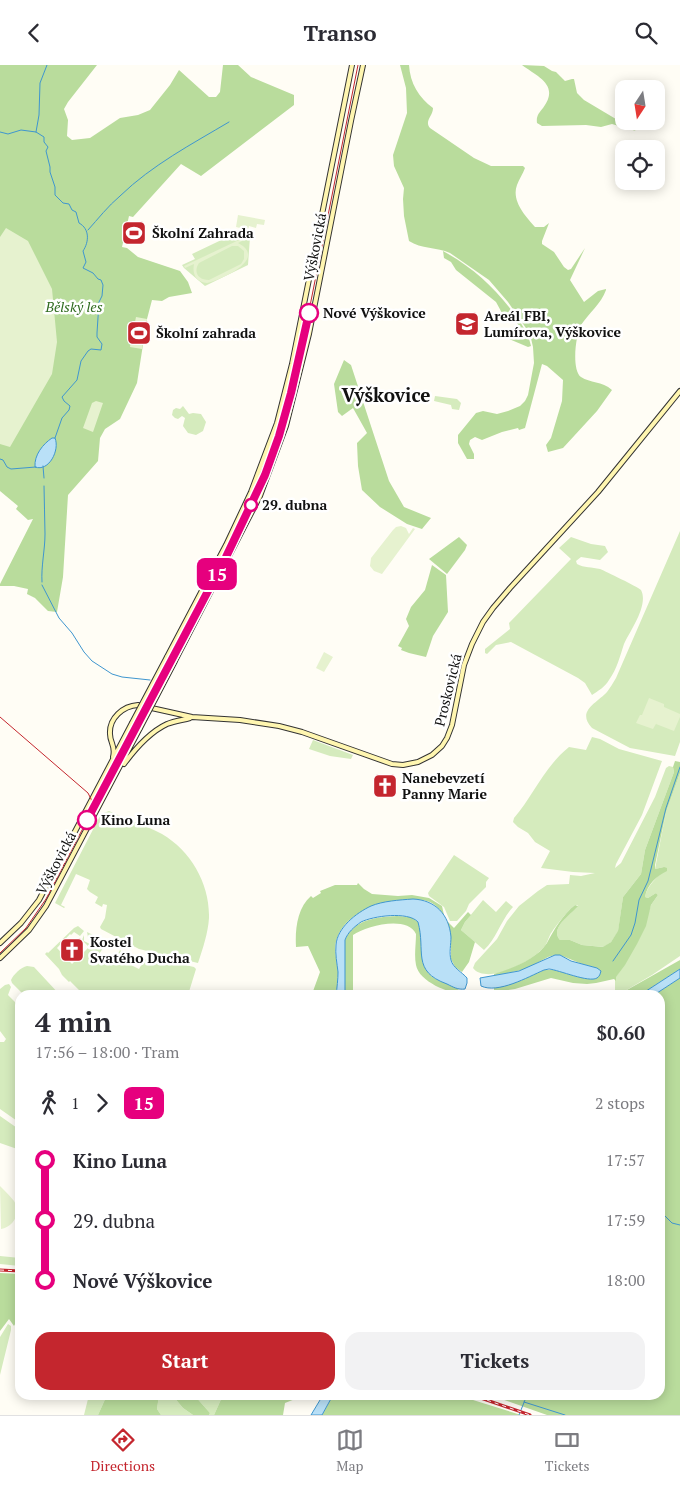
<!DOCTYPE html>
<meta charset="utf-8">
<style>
body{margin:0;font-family:"PT Serif",serif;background:#f2f2f3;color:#2b2b33;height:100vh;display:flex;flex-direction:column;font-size:19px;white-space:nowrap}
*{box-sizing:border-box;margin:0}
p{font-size:16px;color:#7c7c81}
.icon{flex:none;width:28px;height:28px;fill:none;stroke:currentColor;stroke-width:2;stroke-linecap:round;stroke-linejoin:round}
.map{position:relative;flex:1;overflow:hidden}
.panel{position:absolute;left:15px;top:925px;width:650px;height:410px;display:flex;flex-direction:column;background:#fff;border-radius:15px;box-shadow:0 2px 12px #0003}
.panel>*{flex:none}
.badge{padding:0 10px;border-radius:8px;font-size:18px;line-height:32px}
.needle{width:32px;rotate:192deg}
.tools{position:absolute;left:615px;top:15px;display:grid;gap:10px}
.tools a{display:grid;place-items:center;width:50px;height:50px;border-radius:10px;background:#fff;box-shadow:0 2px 12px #0003;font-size:25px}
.map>.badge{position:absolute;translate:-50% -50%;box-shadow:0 0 0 2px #fff}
.legs{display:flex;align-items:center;gap:8px;height:55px;padding:0 20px;font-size:16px}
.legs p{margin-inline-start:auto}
.head{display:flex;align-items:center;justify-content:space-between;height:85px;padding:0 20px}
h1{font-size:28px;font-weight:600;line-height:38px}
.action{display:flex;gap:10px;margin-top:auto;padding:10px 20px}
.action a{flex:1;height:58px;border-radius:15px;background:#c4262e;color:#fff;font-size:20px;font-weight:600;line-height:58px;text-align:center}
.action a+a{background:#f2f2f3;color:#2b2b33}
ul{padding:0 20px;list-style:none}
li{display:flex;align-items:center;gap:18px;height:60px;font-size:19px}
li i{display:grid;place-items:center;width:8px;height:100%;margin:0 6px;background:currentColor}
li i::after{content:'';width:12px;height:12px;margin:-6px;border:4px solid;border-radius:50%;background:#fff}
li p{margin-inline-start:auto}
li:first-child i{background:linear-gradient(#0000 50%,currentColor 0)}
li:last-child i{background:linear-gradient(currentColor 50%,#0000 0)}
header{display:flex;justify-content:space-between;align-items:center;height:65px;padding:0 20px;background:#fff;font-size:22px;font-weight:600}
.dock{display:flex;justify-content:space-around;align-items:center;height:70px;border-top:1px solid #e1e1e2;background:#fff;font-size:14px;color:#7c7c81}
.dock a{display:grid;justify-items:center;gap:2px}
.dock .active{color:#c4262e}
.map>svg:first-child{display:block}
.green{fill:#d5ebbd}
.forest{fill:#b9dc9c}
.pitch{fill:#e6f2cf;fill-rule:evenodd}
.water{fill:#b9e0f7;stroke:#3f96cf}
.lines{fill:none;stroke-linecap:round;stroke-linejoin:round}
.stream{stroke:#3f96cf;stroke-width:1}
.secondary-casing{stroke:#333;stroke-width:6}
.secondary{stroke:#fff6b0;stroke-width:4}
.tram{stroke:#c4262e;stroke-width:1}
.rail-casing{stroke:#c4262e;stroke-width:3}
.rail{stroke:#fff;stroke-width:1;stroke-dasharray:4;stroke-linecap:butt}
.secondary-bridge-casing{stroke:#333;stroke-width:6;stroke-linecap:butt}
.secondary-bridge{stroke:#fff6b0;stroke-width:4}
.line-1-casing{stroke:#fff;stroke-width:11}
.line-1{stroke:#e6007e;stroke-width:8}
.stop-1-dot{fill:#fff;stroke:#e6007e;stroke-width:2.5}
.labels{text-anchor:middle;stroke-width:5;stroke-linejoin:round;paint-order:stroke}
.poi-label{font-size:14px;font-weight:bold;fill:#111;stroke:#fff;text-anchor:start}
.street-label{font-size:14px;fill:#111;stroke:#fff}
.park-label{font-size:14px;font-style:italic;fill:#2f6b1f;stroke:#fff}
.stop-label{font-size:14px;font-weight:bold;fill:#111;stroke:#fff;text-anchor:start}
.district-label{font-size:19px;font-weight:bold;fill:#111;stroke:#fff}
</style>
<header><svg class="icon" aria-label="back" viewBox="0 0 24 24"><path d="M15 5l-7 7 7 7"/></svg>Transo<svg class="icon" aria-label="search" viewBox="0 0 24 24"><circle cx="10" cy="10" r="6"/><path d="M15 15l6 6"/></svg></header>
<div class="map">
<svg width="680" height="1350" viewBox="0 0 680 1350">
<rect width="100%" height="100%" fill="#fffdf5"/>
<path class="green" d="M 236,168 L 250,172 L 248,200 L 205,221 L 184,203 L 182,200 L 195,194 L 192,189 Z
M 435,331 L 457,334 L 461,338 L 459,345 L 452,344 L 451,340 L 434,336 Z
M 183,341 L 189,349 L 193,348 L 201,349 L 206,357 L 203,366 L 196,370 L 188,368 L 183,361 L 185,353 L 182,351 L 178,354 L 175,353 L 172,350 L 173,345 L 176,343 L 180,344 Z
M 680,466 L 680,677 L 675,691 L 630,683 L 592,663 C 576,646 597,638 607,627 C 610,623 613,618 616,613 Z
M 571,472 L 591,479 L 605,481 L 608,487 L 600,495 L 581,492 L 576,496 L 577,499 C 584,503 592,502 600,504 C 605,506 638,522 641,525 C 649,540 630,566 624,579 C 620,591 617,604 609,615 C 605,622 598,626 592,630 L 585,618 L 578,613 L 511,577 L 496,580 L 487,589 L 485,588 L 485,584 L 510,564 L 509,558 L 571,494 L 559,483 Z
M 592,672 L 600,674 L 619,684 L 662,696 L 642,750 L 616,799 L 615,803 L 621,798 L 655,732 L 666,703 L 669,701 L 673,702 L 674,707 L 645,785 L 641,809 L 623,832 L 618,867 L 611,877 L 604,882 L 582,880 L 570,875 L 560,875 C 549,863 572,849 578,840 L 575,840 C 568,845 554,863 550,870 C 548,874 547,878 545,881 C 533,895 515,903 498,908 C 490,910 478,910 473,903 L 475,898 L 497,874 L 507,856 L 519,841 L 538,826 L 547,820 L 569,819 L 570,810 L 581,811 L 595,808 L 573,807 L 541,803 L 550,786 L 535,777 L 528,768 L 518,762 L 513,757 L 514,753 C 533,731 545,701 569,682 L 586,685 Z
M 313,675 L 353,690 L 351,694 L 330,691 L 309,684 Z
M 680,708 L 680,891 L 652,910 L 618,930 L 615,930 L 615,912 L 618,909 L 648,849 L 651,840 L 658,830 L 656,828 L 648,833 L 645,832 C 647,819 659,813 664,802 L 655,804 L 666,747 Z
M 109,746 C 126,754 145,760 162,769 C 191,786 210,819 209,853 C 208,868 203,883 198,898 L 139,884 L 101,864 L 100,862 L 105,853 L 107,840 L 103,839 L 102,842 L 95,838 L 98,832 L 90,827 L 87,824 L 90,815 L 76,809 L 61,840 L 65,842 L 64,843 L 55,838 L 101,749 Z
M 454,790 L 489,813 L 486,817 L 486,822 L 469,839 L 466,846 L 457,856 L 450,856 L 444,842 L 429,831 L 428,828 Z
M 483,835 L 496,847 L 506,836 L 513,842 C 501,855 497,873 484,885 L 461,865 L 465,857 Z
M 78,861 L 84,866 L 80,871 L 74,867 L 71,870 L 70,869 L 57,883 L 72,899 L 89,882 L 82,875 L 84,870 L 84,876 L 98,883 L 102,876 L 90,870 L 88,872 L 87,867 L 107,877 L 97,892 L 111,899 L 113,898 L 120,885 L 121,886 L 117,893 L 139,904 L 143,897 L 139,895 L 140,893 L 157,897 L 161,896 L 162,895 L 194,902 L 196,904 L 188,930 L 84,930 L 70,916 L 69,917 L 62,910 L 59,904 L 45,889 L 47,887 L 48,888 L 74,863 Z
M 27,901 L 34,902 L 60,930 L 24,930 L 12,918 L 11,915 C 13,910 21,902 27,901 Z
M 9,919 L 11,922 L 8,930 L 20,942 L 20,1058 L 0,1044 L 0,977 L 4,977 L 6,974 L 0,966 L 0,924 L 5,920 Z
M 0,1051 L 20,1065 L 20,1085 L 0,1078 Z
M 0,1191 L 20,1193 L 20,1201 L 0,1199 Z
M 8,1259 L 11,1261 L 11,1265 L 0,1310 L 0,1272 Z
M 89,1330 L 107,1330 L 98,1350 L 84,1350 Z
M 159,1330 L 172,1330 L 183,1343 L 193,1350 L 161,1350 L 157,1344 Z
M 194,1330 L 223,1330 L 214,1350 L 209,1350 L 210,1348 Z"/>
<path class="forest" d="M 0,0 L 97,0 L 68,37 L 64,44 L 68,55 L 67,71 L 72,75 L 90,73 L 120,53 L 138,50 L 150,45 L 170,20 L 179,5 L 209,32 L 216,32 L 220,27 L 223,0 L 238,0 L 251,12 L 294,30 L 294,40 L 201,111 L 181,99 L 133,152 L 129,151 L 122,182 L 127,183 L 138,192 L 180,206 L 188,217 L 192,228 L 169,232 L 162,236 L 152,235 L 147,254 L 137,318 L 120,354 L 105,364 L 100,373 L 98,396 L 68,430 L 63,512 L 57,547 L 48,546 L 35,533 L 27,529 L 28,524 L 14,521 L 0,521 L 0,519 L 33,454 L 28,455 L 16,444 L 18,441 L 0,426 Z
M 400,0 L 409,0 C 410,18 419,33 433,43 C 433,51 424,56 430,63 L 474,93 L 491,101 L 523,101 L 525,103 C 523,109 519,114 517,120 C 511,136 526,152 535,162 L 544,162 L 549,158 L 542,176 L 542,179 L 554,187 L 564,202 L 568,205 L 571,204 L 585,183 L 570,215 L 584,237 L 598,226 L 606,224 L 606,225 C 601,239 589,248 581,260 C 576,269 571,304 581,312 C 590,318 602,316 612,325 L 597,346 L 563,383 L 548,387 L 546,380 L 551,373 L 562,336 L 563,315 L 547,301 L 542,299 L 525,363 L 519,365 L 518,363 L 502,367 L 482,375 L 475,372 L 470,375 L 469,379 L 474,389 L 474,394 L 467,394 L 458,378 L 458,370 L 476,348 L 483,346 L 497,349 L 508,346 L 520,341 L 525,336 L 528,330 L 534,298 L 533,282 L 530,269 L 508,237 L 489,215 L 450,188 C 437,182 421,184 409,176 L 404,151 L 403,134 L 404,123 L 394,101 L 393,90 L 407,48 L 406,23 Z
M 522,0 L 544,1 L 552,6 L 556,7 L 565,16 L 572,14 L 574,14 L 577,28 L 584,35 L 636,66 L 612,59 L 601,62 L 586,60 L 542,61 L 537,58 C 536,51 539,48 543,43 C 560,20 538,12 522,0 Z
M 443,186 C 472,202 493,221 513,247 C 521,258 528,267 531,281 L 528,282 L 509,274 L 519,261 L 512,251 L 509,251 L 507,254 L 503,254 L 502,253 L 502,248 L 496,237 L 456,205 L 451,197 L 444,193 Z
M 344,295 L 351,300 L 389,416 L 404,442 L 431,453 L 422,464 L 407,459 L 380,442 L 362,425 L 358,401 L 357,378 L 367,368 L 353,343 L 342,351 L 338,347 L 334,319 Z
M 459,472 L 467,480 L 465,485 L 447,509 L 429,494 Z
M 432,500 L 446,510 L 448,547 L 433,571 L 426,592 L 409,588 L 401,585 L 402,583 L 398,581 L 409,561 L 406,554 L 411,542 L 425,525 Z
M 675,696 L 680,697 L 680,708 L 666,747 L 655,800 L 655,804 L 664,802 L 667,803 L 667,806 C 657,811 647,819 645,832 L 648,833 L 656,828 L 658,830 L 651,840 L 646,861 L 637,879 L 625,900 L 616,912 L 616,916 L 614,914 L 596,918 L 587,919 L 573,918 L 551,913 L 515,924 L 494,927 L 494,922 L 517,917 L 544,905 L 556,905 L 571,910 L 595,914 L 597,903 L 582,899 L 560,890 L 555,890 L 548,892 L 526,904 L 494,911 L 494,909 C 511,904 537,894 547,878 C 553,866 564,848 575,840 L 578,841 C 572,849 549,863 560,875 L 570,875 L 582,880 L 603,882 L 611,877 L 618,866 L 623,832 L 641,809 L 645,785 L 674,707 L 673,702 Z
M 358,818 L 364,824 L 372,829 L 398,831 L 412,830 L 429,833 L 442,841 L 444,850 C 440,845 436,840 430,837 C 423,834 415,834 407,835 C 382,836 347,846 337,873 C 333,884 337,896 338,907 C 338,915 337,923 336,930 L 313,930 L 312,929 L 320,907 L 308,881 L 296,882 C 295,865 297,843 311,831 L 313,833 L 321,828 L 320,826 L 335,820 L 357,820 Z
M 468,847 L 471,850 L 465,857 L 461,865 L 475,877 L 469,897 L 462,907 L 455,902 L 451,894 L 451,879 L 449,862 L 447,856 L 454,863 Z
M 397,851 L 411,852 L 418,857 L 431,911 C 441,918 457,920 464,930 C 449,928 419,917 416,900 C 414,890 416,879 416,869 C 407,850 366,861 353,870 L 353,930 L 345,930 L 345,875 C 354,854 377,852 397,851 Z
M 680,895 L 680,904 L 640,930 L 618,930 Z
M 680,913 L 680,1350 L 547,1350 L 490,1330 L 660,1330 L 660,930 L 654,930 Z
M 0,1208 L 20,1209 L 20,1250 L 14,1261 L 9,1254 L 0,1266 Z
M 107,1330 L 159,1330 L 157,1344 L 161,1350 L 98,1350 Z
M 172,1330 L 194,1330 L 210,1348 L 209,1350 L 193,1350 L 183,1343 Z
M 223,1330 L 298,1330 L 295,1334 L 285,1338 L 283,1350 L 214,1350 Z
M 333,1330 L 457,1330 L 521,1350 L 322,1350 Z"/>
<path class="pitch" d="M 238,150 L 265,155 L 264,160 L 257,159 L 256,163 L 249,161 L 248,165 L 236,162 Z
M 130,156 L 142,159 L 137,179 L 126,177 Z
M 6,163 L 28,176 L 52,224 L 57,277 L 52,309 L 10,382 L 0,379 L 0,172 Z
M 241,174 L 242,176 L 238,178 C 269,194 220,215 207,218 C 196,217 192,209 194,199 L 185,203 L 184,201 ZM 232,181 L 238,181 L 244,186 L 244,194 L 241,199 L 209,215 C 198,215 193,207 199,198 Z
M 136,252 L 147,254 L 142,284 L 130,282 Z
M 96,336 L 103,338 L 93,367 L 83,363 L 92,338 Z
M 401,461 L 406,463 L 409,469 L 413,463 L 415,464 L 382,509 L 374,506 L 370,501 L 371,493 L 393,465 L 396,462 Z
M 324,587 L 333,592 L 324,607 L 316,603 Z
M 649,633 L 664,639 L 664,642 L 680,649 L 680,652 L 674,666 L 656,659 L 657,657 L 653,664 L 636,658 L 640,650 L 642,650 Z
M 0,1121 C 5,1126 10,1131 14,1136 C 22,1148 13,1162 1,1164 Z"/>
<path class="water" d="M 52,373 L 55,373 C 60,385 49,407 35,402 C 34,390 43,379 52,373 Z
M 413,834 C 435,835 449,849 451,872 C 451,879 449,888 451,895 C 453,903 462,907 467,913 L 467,918 L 465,924 C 458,925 453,922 447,919 C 411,906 426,886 418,857 C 408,846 373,851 361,857 C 354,862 348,867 345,875 L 345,930 L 336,930 C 337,923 338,914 338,907 C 337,898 335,889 336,880 C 337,863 356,848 371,841 C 383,836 399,835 413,834 Z
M 555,890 L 560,890 L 571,896 L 597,903 L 601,906 C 600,909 600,911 597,913 C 589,918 559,905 549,904 L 544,905 C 528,912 498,929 481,921 L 480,913 L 519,906 Z
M 680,904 L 680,913 L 654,930 L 640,930 Z
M 323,1330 L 333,1330 L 322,1350 L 311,1350 Z"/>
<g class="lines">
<path class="stream" d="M 0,67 L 8,69 L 21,65 L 36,67 L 44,72 L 44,77 L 48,82 L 46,86 L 50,102 L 50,107 L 55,122 L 55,130 L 63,138 L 69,139 L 72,145 L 76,147 L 79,158 C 90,164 89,177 83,186 L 86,197 L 83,203 L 93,208 L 98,214 L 101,215 L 103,220 L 102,231 L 99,237 L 97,268 L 97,272 L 102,279 L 101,285 L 91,284 L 88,286 L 81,296 L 77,315 L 62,332 L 64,336 L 70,341 L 69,345 L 62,353 L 55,373
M 36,67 L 39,50 L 40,18 L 47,0
M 88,165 C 98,154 108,141 120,131 C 152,100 192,79 229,57
M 0,394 L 3,395 L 7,402 L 11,404 L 36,402
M 43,401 L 44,413
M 42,517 C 41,501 45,485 45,469 C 45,453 44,437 44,421
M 42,520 L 59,553 L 72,568 L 84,587 L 92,596 L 112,609 L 122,612 L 150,615
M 613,896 L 631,870 L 635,858 L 639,835 L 648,816 L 666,743 L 680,702
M 660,1146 L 672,1158 L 680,1160
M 524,1337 L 565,1350
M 519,1350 L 527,1330"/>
<defs>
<path id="secondary" d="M 167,592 L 226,480 L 251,427 L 277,358 L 292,299 L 352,0
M 175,596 L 260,431 L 286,361 L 309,269 L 351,56 L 363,0
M 113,692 C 116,681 110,678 110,669 C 109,653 123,641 138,640 L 192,652 L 240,655 L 279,661 L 302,667 L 392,699 L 403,700 L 418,697 L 432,690 L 442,681 L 447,673 L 452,660 L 464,600 L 472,579 L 483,557 L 493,543 L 510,523 L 598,427 L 680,326
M 124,699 C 135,684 150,667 167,659 C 175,656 183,655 190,653
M 0,878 L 21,858 L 39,835 L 132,658
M 0,893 L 29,865 L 46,841 L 140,663"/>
</defs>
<use href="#secondary" class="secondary-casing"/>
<use href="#secondary" class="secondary"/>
<path class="tram" d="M 0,652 L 88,728 L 92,736 L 92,746
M 0,888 L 26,863 L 46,834 L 232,478 L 259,424 L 272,391 L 291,328 L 303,276 L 358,0"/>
<defs>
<path id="rail" d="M 0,1205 L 20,1206
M 472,1330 L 530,1350"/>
</defs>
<use href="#rail" class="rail-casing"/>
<use href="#rail" class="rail"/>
<defs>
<path id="secondary-bridge" d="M 132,658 L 167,592
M 140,663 L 175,596"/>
</defs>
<use href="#secondary-bridge" class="secondary-bridge-casing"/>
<use href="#secondary-bridge" class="secondary-bridge"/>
</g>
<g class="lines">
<defs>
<path id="line-1" d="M 87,755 L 226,492 L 265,410 L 279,371 L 291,328 L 309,248"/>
</defs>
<use href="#line-1" class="line-1-casing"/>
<use href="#line-1" class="line-1"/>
</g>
<defs>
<symbol id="stadium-square" viewBox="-11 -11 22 22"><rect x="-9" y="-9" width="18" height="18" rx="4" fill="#c4262e" stroke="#fff"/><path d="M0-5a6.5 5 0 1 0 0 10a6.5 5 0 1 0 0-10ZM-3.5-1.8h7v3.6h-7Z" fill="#fff"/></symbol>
<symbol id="university-square" viewBox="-11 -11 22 22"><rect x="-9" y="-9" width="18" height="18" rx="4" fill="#c4262e" stroke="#fff"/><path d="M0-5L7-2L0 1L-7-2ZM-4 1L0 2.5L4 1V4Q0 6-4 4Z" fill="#fff"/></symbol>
<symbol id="church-square" viewBox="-11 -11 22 22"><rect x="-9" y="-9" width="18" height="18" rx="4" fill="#c4262e" stroke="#fff"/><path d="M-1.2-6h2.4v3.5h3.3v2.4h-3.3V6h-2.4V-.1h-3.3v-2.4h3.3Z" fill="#fff"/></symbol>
</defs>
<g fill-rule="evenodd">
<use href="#stadium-square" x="120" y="154" width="28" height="28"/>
<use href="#university-square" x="453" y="245" width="28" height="28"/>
<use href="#stadium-square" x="125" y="254" width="28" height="28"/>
<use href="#church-square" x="371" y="707" width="28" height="28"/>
<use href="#church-square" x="58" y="871" width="28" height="28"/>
</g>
<g class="stop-1-dot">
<circle cx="309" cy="248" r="9"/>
<circle cx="251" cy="440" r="6"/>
<circle cx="87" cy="755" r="9"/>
</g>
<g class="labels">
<g class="poi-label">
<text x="152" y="173">Školní Zahrada</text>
<text x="484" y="256">Areál FBI,<tspan x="484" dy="16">Lumírova, Výškovice</tspan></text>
<text x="156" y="273">Školní zahrada</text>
<text x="402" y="718">Nanebevzetí<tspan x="402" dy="16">Panny Marie</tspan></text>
<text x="90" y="882">Kostel<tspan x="90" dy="16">Svatého Ducha</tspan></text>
</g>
<g class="street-label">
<text transform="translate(315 182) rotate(-79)" y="5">Výškovická</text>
<text transform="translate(448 625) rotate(-76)" y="5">Proskovická</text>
<text transform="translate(56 798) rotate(-62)" y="5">Výškovická</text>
</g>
<g class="park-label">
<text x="74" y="247">Bělský les</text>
</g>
<g class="stop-label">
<text x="323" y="253">Nové Výškovice</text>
<text x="262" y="445">29. dubna</text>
<text x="101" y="760">Kino Luna</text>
</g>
<g class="district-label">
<text x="386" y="337">Výškovice</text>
</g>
</g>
</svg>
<div class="tools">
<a><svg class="needle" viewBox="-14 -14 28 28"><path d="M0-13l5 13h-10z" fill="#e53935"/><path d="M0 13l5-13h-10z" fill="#7c7c81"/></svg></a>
<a><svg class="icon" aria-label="locate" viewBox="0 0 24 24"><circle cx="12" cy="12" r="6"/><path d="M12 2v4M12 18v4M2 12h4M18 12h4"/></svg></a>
</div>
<b class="badge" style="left:217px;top:509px;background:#e6007e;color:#fff">15</b>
<section class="panel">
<div class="head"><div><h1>4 min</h1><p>17:56 – 18:00 · Tram</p></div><b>$0.60</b></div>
<div class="legs"><svg class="icon" aria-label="walk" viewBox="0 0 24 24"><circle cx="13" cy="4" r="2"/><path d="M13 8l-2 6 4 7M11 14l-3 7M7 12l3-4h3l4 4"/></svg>1<svg class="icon" aria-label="forward" viewBox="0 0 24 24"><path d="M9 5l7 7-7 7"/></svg><b class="badge" style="background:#e6007e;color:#fff">15</b><p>2 stops</p></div>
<ul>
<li><i style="color:#e6007e"></i><b>Kino Luna</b><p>17:57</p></li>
<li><i style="color:#e6007e"></i><span>29. dubna</span><p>17:59</p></li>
<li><i style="color:#e6007e"></i><b>Nové Výškovice</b><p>18:00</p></li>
</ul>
<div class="action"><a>Start</a><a>Tickets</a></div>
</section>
</div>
<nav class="dock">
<a class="active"><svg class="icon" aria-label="directions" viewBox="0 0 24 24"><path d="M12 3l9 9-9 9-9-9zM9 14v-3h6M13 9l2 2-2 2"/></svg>Directions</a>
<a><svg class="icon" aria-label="map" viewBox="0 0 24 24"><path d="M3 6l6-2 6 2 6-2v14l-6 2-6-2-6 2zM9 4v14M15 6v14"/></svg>Map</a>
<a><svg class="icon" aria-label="tickets" viewBox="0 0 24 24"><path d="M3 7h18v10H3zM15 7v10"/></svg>Tickets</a>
</nav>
